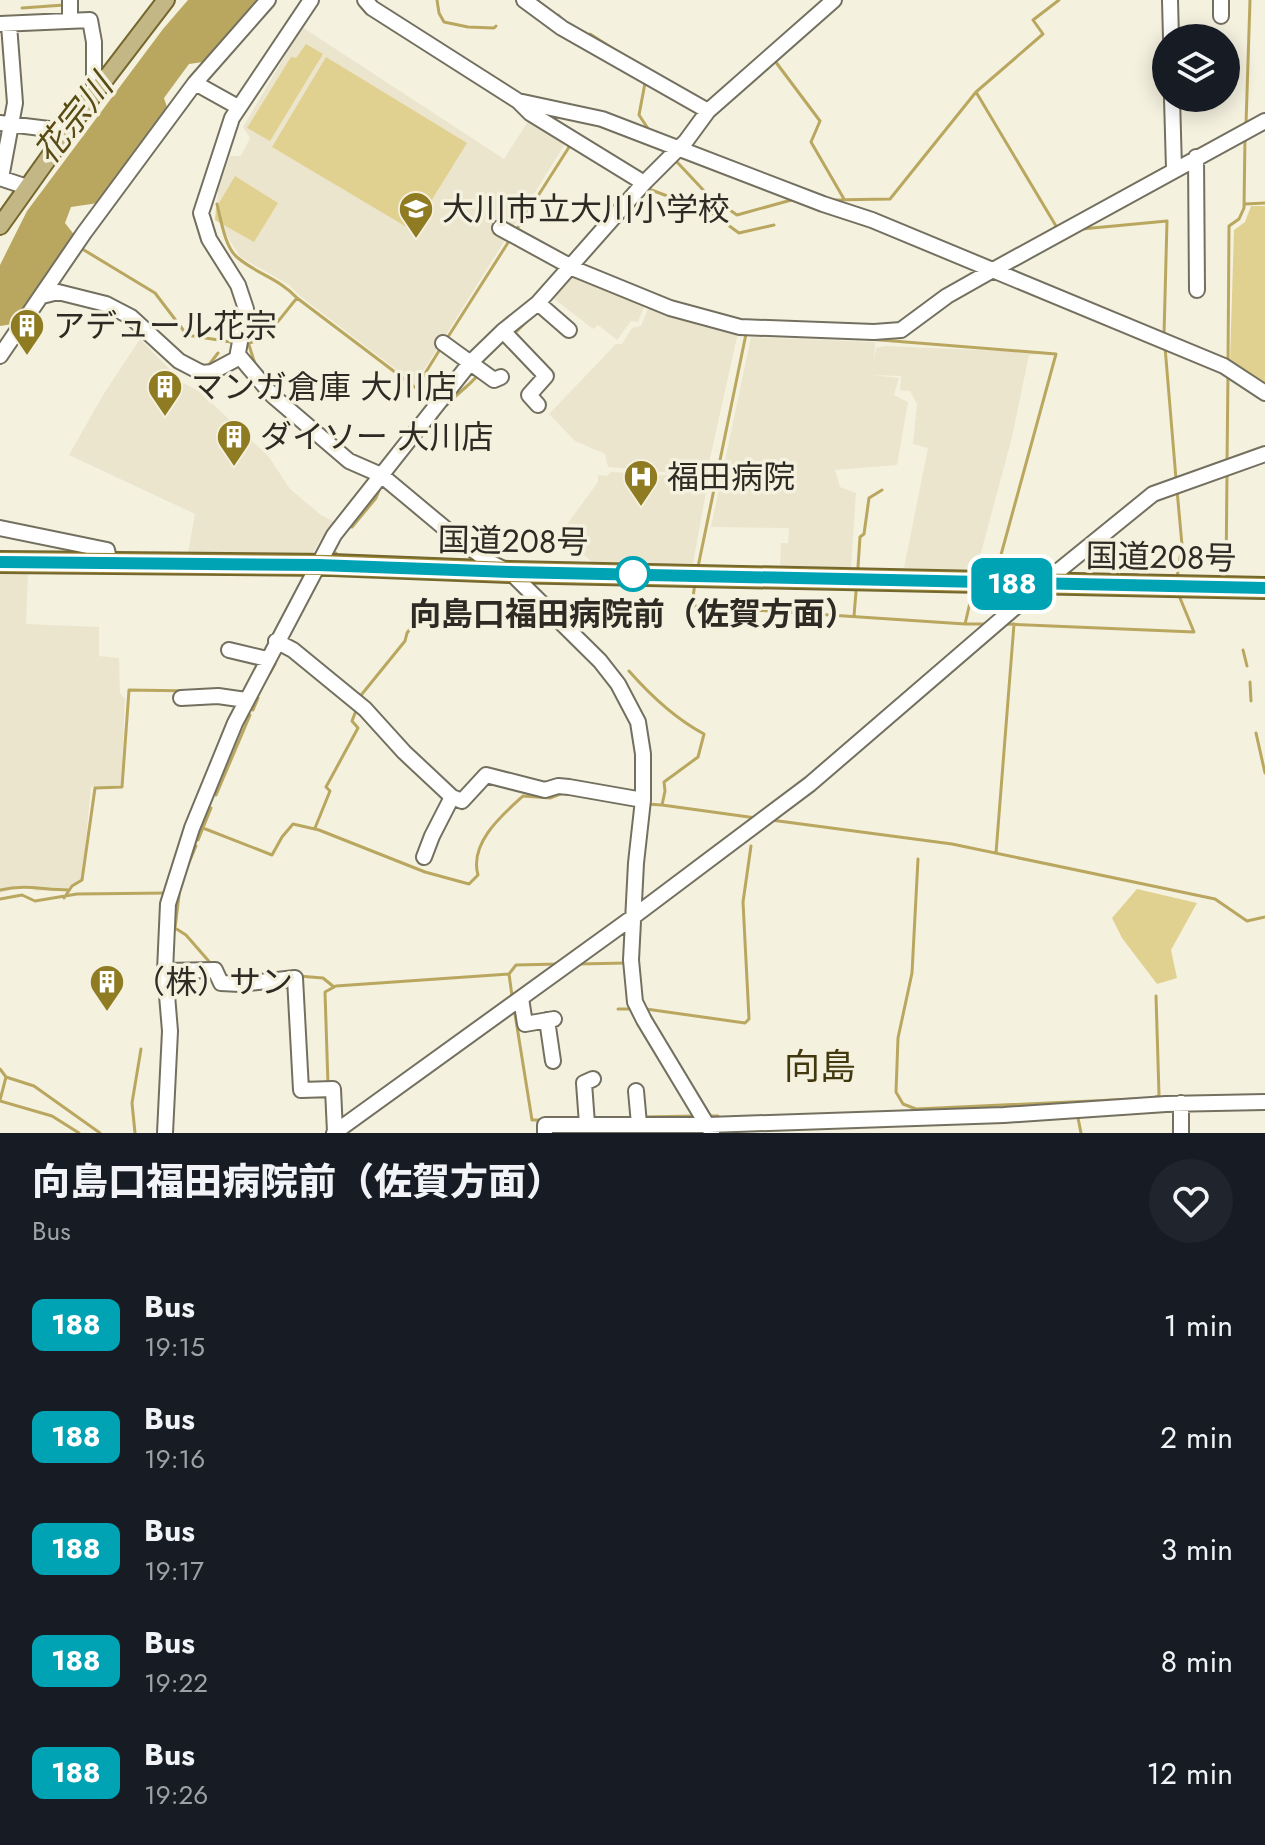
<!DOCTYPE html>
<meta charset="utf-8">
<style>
body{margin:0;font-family:Jost,"Noto Sans JP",sans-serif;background:#20242c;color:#f1f3f6;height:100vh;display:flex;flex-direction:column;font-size:30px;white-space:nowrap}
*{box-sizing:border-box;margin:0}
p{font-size:26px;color:#9ea1a6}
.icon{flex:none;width:44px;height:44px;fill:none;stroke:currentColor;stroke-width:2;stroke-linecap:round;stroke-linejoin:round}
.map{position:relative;height:1133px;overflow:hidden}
.side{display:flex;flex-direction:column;background:#171b24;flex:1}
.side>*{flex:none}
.badge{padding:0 16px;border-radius:12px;font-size:28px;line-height:52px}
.controls{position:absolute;left:1152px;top:24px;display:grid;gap:16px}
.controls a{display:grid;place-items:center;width:88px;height:88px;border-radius:50%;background:#171b24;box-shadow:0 4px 20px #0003;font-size:40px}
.map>.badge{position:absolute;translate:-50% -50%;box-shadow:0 0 0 4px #fff}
.round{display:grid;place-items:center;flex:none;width:84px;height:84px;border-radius:42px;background:#20242c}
.headline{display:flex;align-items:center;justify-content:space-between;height:136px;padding:0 32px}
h1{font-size:38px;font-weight:800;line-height:60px}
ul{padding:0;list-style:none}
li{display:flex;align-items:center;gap:24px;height:112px;padding:0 32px}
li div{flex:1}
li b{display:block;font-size:30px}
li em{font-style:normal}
li .badge{min-width:88px;font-weight:700;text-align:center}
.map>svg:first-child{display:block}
.built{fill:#ebe5cd}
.green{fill:#e1d190}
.water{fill:#b9a760}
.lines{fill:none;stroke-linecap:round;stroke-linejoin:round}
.stream{stroke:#b9a760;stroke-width:3}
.minor-casing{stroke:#747060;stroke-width:18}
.major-casing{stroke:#74672e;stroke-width:20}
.highway-casing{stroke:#74672e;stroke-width:24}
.minor{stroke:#fff;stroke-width:14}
.major{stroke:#c3b785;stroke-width:16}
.highway{stroke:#9b8734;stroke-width:20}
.line-casing{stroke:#fff;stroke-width:18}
.line{stroke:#00a3b4;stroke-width:12}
.stop-dot{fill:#fff;stroke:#00a3b4;stroke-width:4}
.labels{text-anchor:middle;stroke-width:7;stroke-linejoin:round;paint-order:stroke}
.poi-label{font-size:32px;fill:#2d2b24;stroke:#f5f1df;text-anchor:start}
.street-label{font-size:32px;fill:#2d2b24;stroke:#f5f1df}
.stop-label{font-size:32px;font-weight:bold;fill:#2d2b24;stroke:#f5f1df}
.water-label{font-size:34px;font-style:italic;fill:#584b14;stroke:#f5f1df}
.quarter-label{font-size:36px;fill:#42380e;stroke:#f5f1df}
</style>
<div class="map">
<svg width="1265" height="1133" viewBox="0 0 1265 1133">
<rect width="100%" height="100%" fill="#f5f1df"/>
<path class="built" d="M 302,27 L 504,159 L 530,118 L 567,141 L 415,384 L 300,296 L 288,284 L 240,257 L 223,229 L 217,204 L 218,190 L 230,156 L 241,156 L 250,138 L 243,127 Z
M 576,274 L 645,304 L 638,322 L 631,321 L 617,340 L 598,325 L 593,329 L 553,298 Z
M 650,304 L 738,332 L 706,476 L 608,467 L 605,454 L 575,441 L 549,414 L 616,344 L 622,344 L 632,328 L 641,326 Z
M 751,337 L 875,342 L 874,362 L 876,348 L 885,346 L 1048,353 L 1029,355 L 1012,437 L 976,571 L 904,568 L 928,448 L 913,444 L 917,404 L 910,391 L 900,390 L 901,376 L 872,375 L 899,378 L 894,395 L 908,402 L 897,465 L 835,470 L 840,487 L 856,493 L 851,567 L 780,567 L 781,543 L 788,543 L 789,528 L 711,527 Z
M 140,339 L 183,383 L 199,391 L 269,457 L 290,489 L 321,515 L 337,523 L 327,537 L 322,537 L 311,556 L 188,553 L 195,514 L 69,455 L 103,395 Z
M 611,472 L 682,476 L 708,481 L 693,563 L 593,563 L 560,534 L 598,482 L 598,475 L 607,476 Z
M 0,571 L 28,572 L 26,624 L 99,627 L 99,656 L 119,658 L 120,693 L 125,699 L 121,785 L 91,787 L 82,879 L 65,890 L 36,891 L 24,886 L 0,893 Z"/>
<path class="green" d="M 306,44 L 323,54 L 270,141 L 247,128 L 291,57 L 296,58 Z
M 326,57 L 467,143 L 415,227 L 412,226 L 410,229 L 272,147 Z
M 235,176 L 278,203 L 254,242 L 215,220 L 216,208 Z
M 1251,206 L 1265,206 L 1265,384 L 1230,362 L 1234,230 L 1245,222 Z
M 1137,889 L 1197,903 L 1171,950 L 1177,978 L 1157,984 L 1122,938 L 1112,918 Z"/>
<path class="water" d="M 188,0 L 259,0 L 203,62 L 189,64 L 164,98 L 168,110 L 98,203 L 71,207 L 65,223 L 76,237 L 13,324 L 0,326 L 0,265 L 27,211 L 163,29 Z"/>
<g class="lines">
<path class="stream" d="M 437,0 L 439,13 L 444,22 L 468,27 L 494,28 L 496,26
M 22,8 L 64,5
M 558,15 L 560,17
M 590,34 L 629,59
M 771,61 L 775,61 L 820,121 L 811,142 L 844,199
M 645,83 L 639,115 L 649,130
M 976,92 L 1056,226
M 1246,124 L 1250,0
M 677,162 L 707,194 L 737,215 L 795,199
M 646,188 L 710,212 L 739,233 L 774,225
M 830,200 L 890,199 L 976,92 L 1043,34 L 1033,20 L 1059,0
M 217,204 C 221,220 225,248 238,258 C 257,274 280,279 297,298 L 416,388 L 442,346
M 1245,204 L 1265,203
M 1082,229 L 1167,221 L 1164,335
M 515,232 L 571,144
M 79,247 L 155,293 L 187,335 L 237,343
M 517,331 L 532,316
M 868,339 L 1056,354 L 996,573
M 446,340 L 511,238
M 244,344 C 266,343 283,314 297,298
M 249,345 L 255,364
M 1165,347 L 1176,479
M 1228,363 L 1229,226 L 1239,219 L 1244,208 L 1245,137
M 208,366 L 218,353
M 447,405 C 457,393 467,388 477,376
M 427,430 L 437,417
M 1227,463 L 1228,374
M 352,527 L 376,498 L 380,488
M 335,555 L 336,553
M 698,567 L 746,334 L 748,334
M 858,567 L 860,537 L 864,534 L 869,498 L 882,490
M 1226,574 L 1227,474
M 1177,578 L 1182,545 L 1177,490
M 695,582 L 692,606 L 965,624 L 972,594
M 854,616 L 856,592
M 965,624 L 985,624
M 1005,624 L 1194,632 L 1180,598
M 1243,650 L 1247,666
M 629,671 C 651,696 674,718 704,734 L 698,757 L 664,782 L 665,791 L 662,805 L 756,818
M 270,673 L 275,664
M 1250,682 L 1251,701
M 359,700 L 362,694 L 405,641 L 407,633 L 422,613 L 416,609
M 253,710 L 258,698
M 1256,733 L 1265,773
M 216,795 L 250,715
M 646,804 L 662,805
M 771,820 L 952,844 L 1215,899 L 1247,921 L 1265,917
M 203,828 L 272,855 L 282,837 L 293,824 L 319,830 L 425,872 L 469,884 L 478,875 C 469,843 502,815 523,796 L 550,798 L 563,793
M 315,828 L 330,791 L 326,787 L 358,728 L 352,721 L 357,708
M 198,840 L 211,808
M 996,853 L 1014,624
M 918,859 L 912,973 L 898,1038 L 896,1092 L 903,1104 L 916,1109 L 1134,1099
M 185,872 L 196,846
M 180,887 L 175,928 L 186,935 L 213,966
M 0,890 C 27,884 42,890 69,890
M 64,898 L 72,886 L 82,880 L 95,788 L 122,787 L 129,690 L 194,691
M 0,899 L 22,895 L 35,901 L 77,894 L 168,893
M 578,964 L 627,963
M 298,976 L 323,978 L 334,987
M 512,996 L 509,974 L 516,965 L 559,964
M 514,1008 L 532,1120 L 542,1120
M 618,1009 L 634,1009
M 646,1009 L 745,1023 L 749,1019 L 743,902 L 751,846
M 0,1069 L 6,1077
M 328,1085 L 325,992 L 336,986 L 509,974
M 1154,1098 L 1159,1095 L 1156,996
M 0,1100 L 6,1077 L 34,1086 L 100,1133
M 0,1101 L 52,1116 L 79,1133
M 1077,1113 L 1081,1133
M 706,1116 L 718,1116
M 642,1117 L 694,1116
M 614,1118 L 634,1118
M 135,1133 L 132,1103 L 141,1049"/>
<defs>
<path id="minor" d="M 70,0 L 70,20
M 365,0 L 372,8 L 518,101 L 530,113 L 644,183
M 524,0 L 562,28 L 708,111
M 1170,0 L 1171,38
M 1221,16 L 1221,0
M 0,24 L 90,20 L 94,42 L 94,94
M 195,83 L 238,107
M 1172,98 L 1174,169
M 518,101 L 602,119 L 823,204 L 872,220 L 1224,366 L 1265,393
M 0,123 L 57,130 L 63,136
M 1196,157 L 1197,290
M 0,178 L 27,187
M 1,178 L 15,103 L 9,25
M 500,228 L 577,270 L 670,308 L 740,327 L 874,332 L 901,330 L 947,296 L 993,270 L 1265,121
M 42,296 L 58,292 L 106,304 L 131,317 L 179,361 L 202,373 L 212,372 L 240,357 L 273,396 L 349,461 L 381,475 L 447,530 L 489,562 L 510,572 L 600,661 L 618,684 L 638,722 L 643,754 L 643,800 L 636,863 L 631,960 L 635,1002 L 644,1020 L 712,1133
M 538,303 L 569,330
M 503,331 L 546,376 L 529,395 L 538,405
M 443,343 L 494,380 L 501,377
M 0,356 L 84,233 L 195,83 L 268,0
M 237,358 L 246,309 L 238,285 L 209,239 L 201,213 L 232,118 L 311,0
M 0,528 L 107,550 L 110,563
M 276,641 L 293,650 L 365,709 L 404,752 L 452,797 L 462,801 L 486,775 L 545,790 L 558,786 L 569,787 L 643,800
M 229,650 L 267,659
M 181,698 L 218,696 L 246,700
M 424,857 L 432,836 L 452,797
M 165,971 L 215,970 L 221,983 L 240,984 L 295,978 L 301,1090 L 333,1089 L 335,1132
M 521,998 L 525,1024 L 554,1019
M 547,1020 L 553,1061
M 636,1091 L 639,1124
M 587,1124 L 584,1083 L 593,1079
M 165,1133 L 170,1031 L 165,971 L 168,904 L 192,828 L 235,723 L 334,535 L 470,363 L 503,331 L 538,303 L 644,183 L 686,141 L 708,111 L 834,0
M 334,1133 L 633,917 L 810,784 L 1041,585 L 1153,494 L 1265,454
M 545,1133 L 545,1125 L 708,1125 L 1004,1115 L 1166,1104 L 1265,1102
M 1181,1133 L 1181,1103"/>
<path id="major" d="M 0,226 L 94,94 L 166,0"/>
<path id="highway" d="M 0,562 L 332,565 L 510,572 L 1265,588"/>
</defs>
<use href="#minor" class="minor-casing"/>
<use href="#major" class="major-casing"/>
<use href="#highway" class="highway-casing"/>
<use href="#minor" class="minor"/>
<use href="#major" class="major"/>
<use href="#highway" class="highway"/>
</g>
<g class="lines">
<defs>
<path id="line" d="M 0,562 L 318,565 L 510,572 L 1265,588"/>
</defs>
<use href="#line" class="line-casing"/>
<use href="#line" class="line"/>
</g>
<defs>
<symbol id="school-pin" viewBox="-11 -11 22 30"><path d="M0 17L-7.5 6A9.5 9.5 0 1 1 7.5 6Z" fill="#8f7b21" stroke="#f5f1df"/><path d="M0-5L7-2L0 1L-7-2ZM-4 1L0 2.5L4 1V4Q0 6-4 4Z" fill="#fff"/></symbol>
<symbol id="building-pin" viewBox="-11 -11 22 30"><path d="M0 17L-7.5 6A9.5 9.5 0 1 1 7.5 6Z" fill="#8f7b21" stroke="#f5f1df"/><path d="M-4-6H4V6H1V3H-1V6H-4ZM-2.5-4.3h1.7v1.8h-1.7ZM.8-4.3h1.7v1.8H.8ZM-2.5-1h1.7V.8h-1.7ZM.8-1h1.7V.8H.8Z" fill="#fff"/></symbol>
<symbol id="hospital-pin" viewBox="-11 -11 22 30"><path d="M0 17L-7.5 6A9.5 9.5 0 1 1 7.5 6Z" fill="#8f7b21" stroke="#f5f1df"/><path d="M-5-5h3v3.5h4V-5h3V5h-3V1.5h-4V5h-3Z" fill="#fff"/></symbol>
</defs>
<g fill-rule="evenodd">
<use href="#school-pin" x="396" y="189" width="40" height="54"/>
<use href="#building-pin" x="7" y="306" width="40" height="54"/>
<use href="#building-pin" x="145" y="367" width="40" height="54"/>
<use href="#building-pin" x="214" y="417" width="40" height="54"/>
<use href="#hospital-pin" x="621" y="457" width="40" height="54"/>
<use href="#building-pin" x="87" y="962" width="40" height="54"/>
</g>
<circle class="stop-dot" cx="633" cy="574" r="16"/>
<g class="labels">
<g class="poi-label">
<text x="442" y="220">大川市立大川小学校</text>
<text x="53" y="337">アデュール花宗</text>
<text x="191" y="398">マンガ倉庫 大川店</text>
<text x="260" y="448">ダイソー 大川店</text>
<text x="667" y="488">福田病院</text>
<text x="133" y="993">（株）サン</text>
</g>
<g class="street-label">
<text transform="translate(513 541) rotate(1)" y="11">国道208号</text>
<text transform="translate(1161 557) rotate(1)" y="11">国道208号</text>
</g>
<g class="stop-label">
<text x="633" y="625">向島口福田病院前（佐賀方面）</text>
</g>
<g class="water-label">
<text transform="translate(73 119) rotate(-52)" y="12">花宗川</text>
</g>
<g class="quarter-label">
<text x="820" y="1079">向島</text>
</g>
</g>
</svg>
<div class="controls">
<a><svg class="icon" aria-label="layers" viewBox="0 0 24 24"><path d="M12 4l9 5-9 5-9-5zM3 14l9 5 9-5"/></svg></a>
</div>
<b class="badge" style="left:1012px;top:584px;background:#00a3b4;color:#fff">188</b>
</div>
<section class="side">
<div class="headline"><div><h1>向島口福田病院前（佐賀方面）</h1><p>Bus</p></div><a class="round"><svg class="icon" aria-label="heart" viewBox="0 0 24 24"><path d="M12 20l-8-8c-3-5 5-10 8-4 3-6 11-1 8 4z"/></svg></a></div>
<ul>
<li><span class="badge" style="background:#00a3b4;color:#fff">188</span><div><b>Bus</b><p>19:15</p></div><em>1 min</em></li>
<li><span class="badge" style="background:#00a3b4;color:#fff">188</span><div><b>Bus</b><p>19:16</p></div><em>2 min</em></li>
<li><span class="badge" style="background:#00a3b4;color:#fff">188</span><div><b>Bus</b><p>19:17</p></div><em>3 min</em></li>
<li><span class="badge" style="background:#00a3b4;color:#fff">188</span><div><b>Bus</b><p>19:22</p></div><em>8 min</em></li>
<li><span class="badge" style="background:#00a3b4;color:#fff">188</span><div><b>Bus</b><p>19:26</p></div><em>12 min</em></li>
</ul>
</section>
